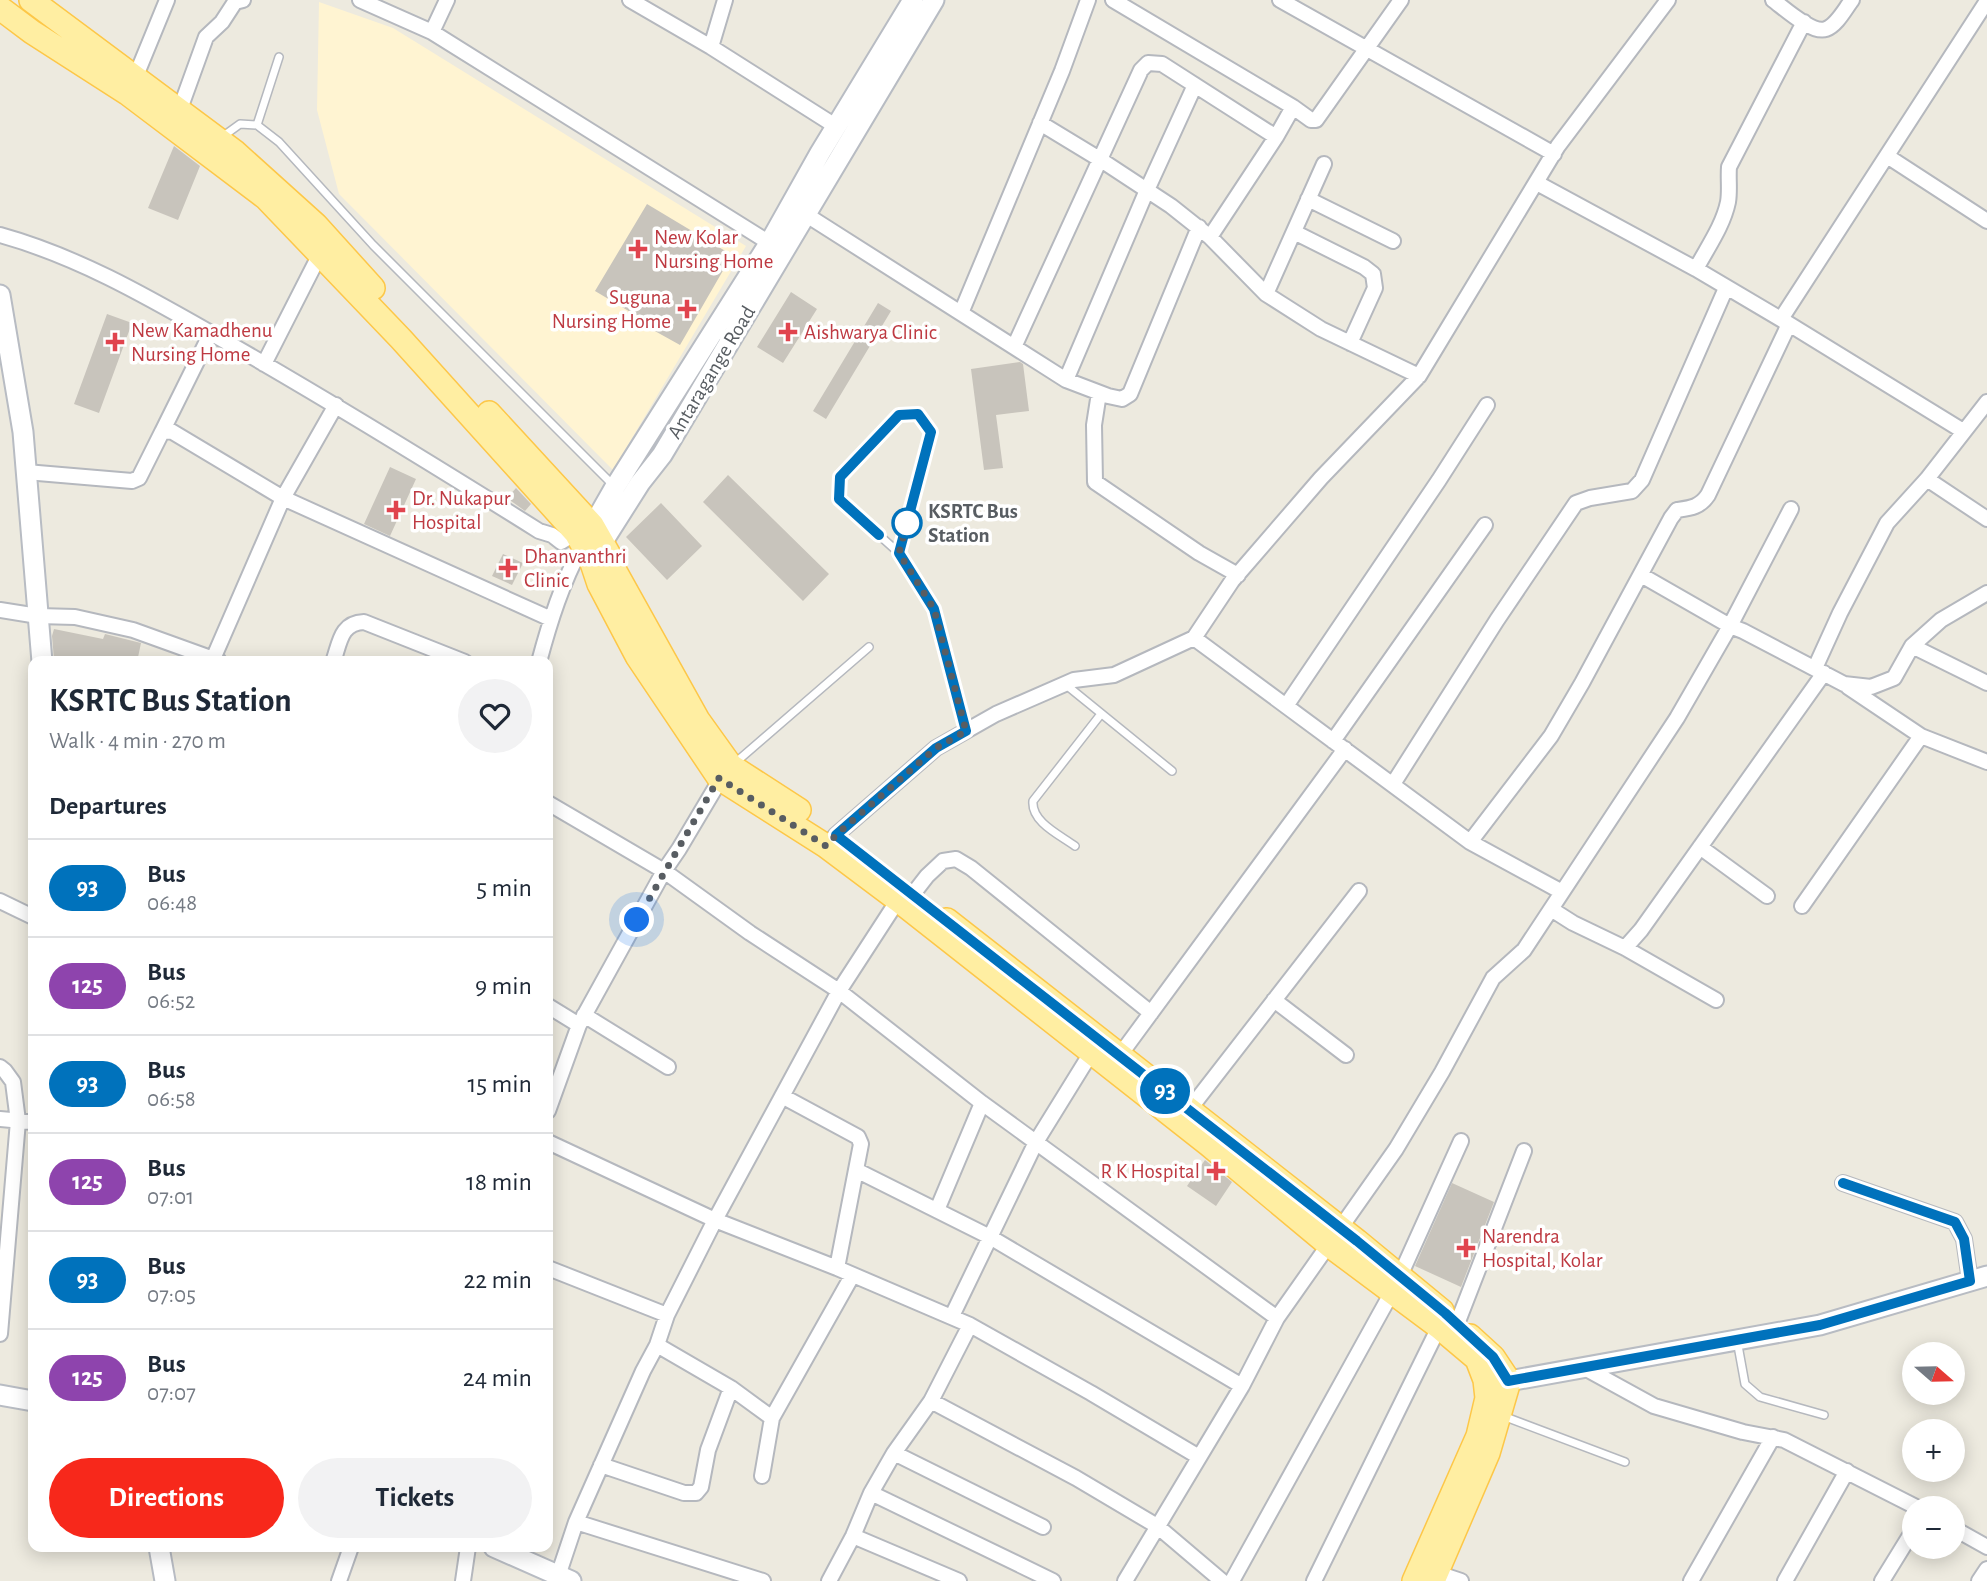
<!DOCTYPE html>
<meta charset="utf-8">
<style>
body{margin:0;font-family:"Alegreya Sans",sans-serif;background:#f2f2f3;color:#1f2937;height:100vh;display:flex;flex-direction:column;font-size:26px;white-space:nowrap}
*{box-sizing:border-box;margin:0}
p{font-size:23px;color:#747a83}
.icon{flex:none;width:38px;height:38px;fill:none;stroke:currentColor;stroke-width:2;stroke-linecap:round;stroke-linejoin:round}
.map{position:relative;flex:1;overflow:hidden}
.panel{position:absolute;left:28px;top:656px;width:525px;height:896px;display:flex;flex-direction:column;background:#fff;border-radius:14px;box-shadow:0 4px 18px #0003}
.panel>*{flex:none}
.badge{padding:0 14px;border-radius:23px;font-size:24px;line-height:46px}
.needle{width:46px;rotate:110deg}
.controls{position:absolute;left:1902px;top:1342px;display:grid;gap:14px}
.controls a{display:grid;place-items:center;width:63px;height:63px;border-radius:50%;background:#fff;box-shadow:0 4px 18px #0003;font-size:35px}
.you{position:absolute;width:35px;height:35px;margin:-18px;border:5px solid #fff;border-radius:50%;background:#1a73e8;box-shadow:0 0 0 10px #1a73e833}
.map>.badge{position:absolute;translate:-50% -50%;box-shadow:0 0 0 4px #fff}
h2{padding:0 21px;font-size:26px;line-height:63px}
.round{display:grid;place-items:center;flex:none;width:74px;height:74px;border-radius:37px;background:#f2f2f3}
.head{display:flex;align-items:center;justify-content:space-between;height:119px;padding:0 21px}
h1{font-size:33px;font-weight:600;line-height:52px}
.button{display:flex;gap:14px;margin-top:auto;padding:14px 21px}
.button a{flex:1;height:80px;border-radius:42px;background:#f7281b;color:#fff;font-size:28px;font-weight:600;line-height:80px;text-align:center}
.button a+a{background:#f2f2f3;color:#1f2937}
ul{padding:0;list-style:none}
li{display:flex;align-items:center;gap:21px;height:98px;padding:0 21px;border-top:2px solid #e0e1e3}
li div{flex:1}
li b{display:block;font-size:26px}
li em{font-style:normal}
li .badge{min-width:77px;font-weight:700;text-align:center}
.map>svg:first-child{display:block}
.commercial{fill:#fff4d2}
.building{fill:#c8c4bc}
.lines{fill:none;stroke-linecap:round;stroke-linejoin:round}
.lane-casing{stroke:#b5b8be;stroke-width:10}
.street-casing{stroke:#b5b8be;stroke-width:18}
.secondary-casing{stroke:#b8bcc3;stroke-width:23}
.primary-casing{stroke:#fdc748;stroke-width:26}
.lane{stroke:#fff;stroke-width:7}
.street{stroke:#fff;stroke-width:14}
.secondary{stroke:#fff;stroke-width:19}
.primary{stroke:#ffeea2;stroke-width:23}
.line-casing{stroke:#fff;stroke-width:16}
.line{stroke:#0072bc;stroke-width:10}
.walk{stroke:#585d62;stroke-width:7;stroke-dasharray:0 12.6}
.health-dot{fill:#e0444e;stroke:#fff;stroke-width:2.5}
.stop-dot{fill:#fff;stroke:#0072bc;stroke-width:3.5}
.labels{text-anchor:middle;stroke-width:7;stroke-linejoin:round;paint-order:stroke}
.health-label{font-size:21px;fill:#be3a42;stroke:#fff;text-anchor:start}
.street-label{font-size:21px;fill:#585d62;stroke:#fff}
.stop-label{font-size:21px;font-weight:bold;fill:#585d62;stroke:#fff;text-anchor:start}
</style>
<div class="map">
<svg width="1987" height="1581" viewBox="0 0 1987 1581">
<rect width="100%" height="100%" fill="#edeadf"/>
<path class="commercial" d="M 319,2 L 393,28 L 746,246 L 613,470 L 339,194 L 317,110 Z"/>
<path class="building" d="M 174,146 L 200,166 L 178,220 L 148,208 Z
M 647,204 L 732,255 L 680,345 L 635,320 L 637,316 L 595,291 Z
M 791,292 L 817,309 L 783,363 L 757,347 Z
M 878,303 L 891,311 L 826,419 L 813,411 Z
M 107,314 L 132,323 L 99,413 L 74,404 Z
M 1020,362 L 1023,364 L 1029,411 L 996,415 L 1003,468 L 984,470 L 971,369 Z
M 390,467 L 416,479 L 390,536 L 364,524 Z
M 728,475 L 829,574 L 803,601 L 703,502 Z
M 516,488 L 531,504 L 525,511 L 507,498 Z
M 661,503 L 702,546 L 667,580 L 626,537 Z
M 503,554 L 523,563 L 512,585 L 492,576 Z
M 54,629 L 103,639 L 105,634 L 141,643 L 137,662 L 65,662 L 54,659 L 52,636 Z
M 1205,1160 L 1232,1182 L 1216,1206 L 1187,1186 Z
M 1452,1183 L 1494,1202 L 1461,1287 L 1415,1266 Z"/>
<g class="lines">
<defs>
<path id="lane" d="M 257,125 L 279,57
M 222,137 L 240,124 L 257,125 L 279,142 L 373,245 L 615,487
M 899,553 L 931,432 L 918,414 L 899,415 L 840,477 L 840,500 L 899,553 L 934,609 L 966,731
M 1065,684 L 1172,771
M 735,763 L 869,647
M 1075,846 C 1060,835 1031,822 1033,801 L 1101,714
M 1737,1340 L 1745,1384 L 1760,1397 L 1824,1415
M 1503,1416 L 1625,1462"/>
<path id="street" d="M 360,0 L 432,32 L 776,247
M 630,0 L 711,47 L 837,127
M 1113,0 L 1293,107 L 1311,120 L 1316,120 L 1401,0
M 1280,0 L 1554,154
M 1773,0 C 1784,8 1812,34 1826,29 C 1837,25 1845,9 1852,0
M 432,32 L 447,0
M 711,47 L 725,0
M 133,83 L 167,0
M 180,109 L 206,37 L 222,22 L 235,2 L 243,0
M 1040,123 L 1101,160 L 1171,206 L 1210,237 L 1266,294 L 1321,329 L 1419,376
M 1887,156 L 1987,221
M 1537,183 L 1696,269 L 1789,324 L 1963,431
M 1308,199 L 1393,241
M 805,214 L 1066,380 L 1108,396 L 1122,399 L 1130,394 L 1199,227
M 1294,232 L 1364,267 L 1373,274 L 1375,288 L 1350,343
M 0,235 C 83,258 156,302 230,344 C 335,404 437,467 539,531 L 552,535 L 561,542 L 576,533
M 1210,237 L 1276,137 L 1293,107
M 1696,269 C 1707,248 1723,226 1728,202 C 1730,191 1728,178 1729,167 L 1804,22
M 1266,294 L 1324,164
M 961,313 L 1062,71 L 1088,0
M 1781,319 L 1987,1
M 1014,347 L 1141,70 L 1148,63 L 1162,64 L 1276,137
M 264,364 L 320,254
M 1066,380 L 1147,190 L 1195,85
M 1099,393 L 1094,425 L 1095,482 L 1199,553 L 1238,575
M 162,432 L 211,333
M 26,472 L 132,481 L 139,478 L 162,432 L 171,431 L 283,498 L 551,619
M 1927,479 L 1987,519
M 1641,575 L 1730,626 L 1743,631 L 1844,684 L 1871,687 L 1894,678 L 1912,646 L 1941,620 L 1987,593
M 0,610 L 38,616 L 75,617 L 133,630 L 219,661
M 1194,638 L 1470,842 L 1562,892
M 1912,646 L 1987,683
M 213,659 L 283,498 L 336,405
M 333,662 C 340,643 340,623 364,622 L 465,662
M 539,662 C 550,621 562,583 582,546
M 1815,668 L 1840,613 L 1887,523 L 1927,479 L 1987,402
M 1848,687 L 1921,736 L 1987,762
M 1286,706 L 1439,480 L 1487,405
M 1333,741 L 1485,525
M 1393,784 L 1497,620 L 1576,503 L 1590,498 L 1632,491 L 1642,480 L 1726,288
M 548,803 L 664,871 L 750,933 L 839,991 L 982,1103 L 1277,1318
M 1470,842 L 1551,736 L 1582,683 L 1671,518 L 1677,510 C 1691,508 1700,507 1708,495 L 1789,324
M 826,846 L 836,835 L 936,748 L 996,714 L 1074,680 L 1114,675 L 1194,638 L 1232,581 L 1321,478 L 1419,376 L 1558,146 L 1668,0
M 1700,847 L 1767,896
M 913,894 L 927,876 L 943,861 L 956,859 L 971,868 L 1151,1013
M 0,901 L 33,917
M 1802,906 L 1921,736
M 1551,909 L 1573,923 L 1625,948 L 1716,1000
M 1625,948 L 1641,930 L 1824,673
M 1274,1000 L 1346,1055
M 548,1006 L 579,1025
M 584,1015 L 668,1067
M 1120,1055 L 1345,749
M 0,1067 L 5,1071 L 13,1082 L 18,1121 L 0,1334
M 782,1096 L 858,1137 L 861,1144 L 837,1268
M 1189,1110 L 1359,891
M 548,1111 L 579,1025 L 664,871 L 679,849 L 723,775
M 0,1119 L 33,1122
M 548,1142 L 715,1220 L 837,1268 L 970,1325 L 1091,1393 L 1199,1457
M 856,1170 L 990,1237 L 1242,1386
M 1843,1183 L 1955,1222 L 1964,1239 L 1970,1281
M 937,1210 L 982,1103
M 548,1268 L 667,1315
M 1400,1276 L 1461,1141
M 952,1316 L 1036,1142 L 1091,1053
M 1457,1324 L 1524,1151
M 657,1345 L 731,1388 L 772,1418
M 1583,1367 L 1654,1406 L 1743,1432 L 1784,1440 L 1918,1508
M 931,1401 L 1076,1478 L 1157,1526 L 1222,1581
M 894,1453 L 1043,1527
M 601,1465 L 684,1493 L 696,1493 L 701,1487 L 708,1450 L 731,1388
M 762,1476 L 772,1418 L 852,1276
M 871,1493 L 1053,1581
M 576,1522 L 763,1581
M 1953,1528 L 1987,1547
M 853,1536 L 959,1581
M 1437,1573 L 1461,1581
M 558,1576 L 576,1522 L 643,1371 L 657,1345 L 667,1315 L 715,1220 L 839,991 L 898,900
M 339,1581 L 351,1547
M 463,1581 L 468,1547
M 829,1581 L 853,1536 L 871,1493 L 894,1453 L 931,1401 L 970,1325
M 1125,1581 L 1242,1386 L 1277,1318 L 1396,1149 L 1442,1072 L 1493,978 L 1524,950 L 1677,718 L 1730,626 L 1791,509
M 1232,1581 L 1392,1292
M 1314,1581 L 1439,1327
M 1691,1581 L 1773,1437
M 1785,1581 L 1847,1471
M 1882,1581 L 1914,1529
M 1979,1581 L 1987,1569"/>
<path id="secondary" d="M 0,295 L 23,432 L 42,662
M 587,536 L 615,487 L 770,242 L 820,153 L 913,0
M 595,554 L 640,483 L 662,455 L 934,0
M 1509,1381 L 1820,1325 L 1987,1276
M 0,1395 L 33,1401
M 159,1547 L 165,1581
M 494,1547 L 571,1581"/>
<path id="primary" d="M 31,0 L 235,152 L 316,225 L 373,288
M 0,8 L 32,32 L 127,93 L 266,198 L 401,339 L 576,533 L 591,560 L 599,584 L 637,656 L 719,778 L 826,846 L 898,900 L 1208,1144 L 1329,1245 L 1439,1327 L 1477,1359 L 1485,1380 L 1487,1398 L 1478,1436 L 1414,1581
M 489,413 L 592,525 L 613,562 L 615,571 L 698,720 L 731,766 L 799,810
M 947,920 L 1357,1241 L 1442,1311
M 1433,1581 L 1488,1453 L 1509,1381 L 1493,1357 L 1470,1336"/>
</defs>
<use href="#lane" class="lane-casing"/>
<use href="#street" class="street-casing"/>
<use href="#secondary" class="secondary-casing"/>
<use href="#primary" class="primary-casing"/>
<use href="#lane" class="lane"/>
<use href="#street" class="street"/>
<use href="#secondary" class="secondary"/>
<use href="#primary" class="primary"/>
</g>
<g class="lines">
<defs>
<path id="line" d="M 879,535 L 839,499 L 840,477 L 899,415 L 918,414 L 931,432 L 899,553 L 934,609 L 966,731 L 936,748 L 836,835 L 1357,1241 L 1445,1313 L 1493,1357 L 1508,1381 L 1820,1325 L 1970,1281 L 1964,1239 L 1955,1222 L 1843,1183"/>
</defs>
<use href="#line" class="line-casing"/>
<use href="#line" class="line"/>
<path class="walk" d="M 637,920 L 719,778 L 826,846 L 836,835 L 936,748 L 966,731 L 934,609 L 899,553 L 907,523"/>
</g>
<g class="health-dot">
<path d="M634.5 238.5h7v7h7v7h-7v7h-7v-7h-7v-7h7z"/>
<path d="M683.5 298.5h7v7h7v7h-7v7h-7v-7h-7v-7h7z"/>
<path d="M784.5 321.5h7v7h7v7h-7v7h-7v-7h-7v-7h7z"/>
<path d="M111.5 331.5h7v7h7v7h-7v7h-7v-7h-7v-7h7z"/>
<path d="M392.5 499.5h7v7h7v7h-7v7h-7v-7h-7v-7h7z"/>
<path d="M504.5 557.5h7v7h7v7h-7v7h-7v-7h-7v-7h7z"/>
<path d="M1212.5 1160.5h7v7h7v7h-7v7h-7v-7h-7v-7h7z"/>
<path d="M1462.5 1237.5h7v7h7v7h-7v7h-7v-7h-7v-7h7z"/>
</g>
<circle class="stop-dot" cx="907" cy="523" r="14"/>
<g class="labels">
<g class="health-label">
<text x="654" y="244">New Kolar<tspan x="654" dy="24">Nursing Home</tspan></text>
<text x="671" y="304" text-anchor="end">Suguna<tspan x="671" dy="24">Nursing Home</tspan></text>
<text x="131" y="337">New Kamadhenu<tspan x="131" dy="24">Nursing Home</tspan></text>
<text x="804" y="339">Aishwarya Clinic</text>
<text x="412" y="505">Dr. Nukapur<tspan x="412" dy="24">Hospital</tspan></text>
<text x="524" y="563">Dhanvanthri<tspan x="524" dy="24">Clinic</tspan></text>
<text x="1200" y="1178" text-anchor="end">R K Hospital</text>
<text x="1482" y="1243">Narendra<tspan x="1482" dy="24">Hospital, Kolar</tspan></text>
</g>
<g class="street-label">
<text transform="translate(711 372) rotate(-59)" y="7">Antaragange Road</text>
</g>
<g class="stop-label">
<text x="928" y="518">KSRTC Bus<tspan x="928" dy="24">Station</tspan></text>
</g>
</g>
</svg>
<div class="controls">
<a><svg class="needle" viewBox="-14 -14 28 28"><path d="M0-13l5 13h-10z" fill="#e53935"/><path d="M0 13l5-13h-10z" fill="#747a83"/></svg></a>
<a>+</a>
<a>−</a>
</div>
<div class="you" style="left:637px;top:920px"></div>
<b class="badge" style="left:1165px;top:1091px;background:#0072bc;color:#fff">93</b>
<section class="panel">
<div class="head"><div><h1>KSRTC Bus Station</h1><p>Walk · 4 min · 270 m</p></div><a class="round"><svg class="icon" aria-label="heart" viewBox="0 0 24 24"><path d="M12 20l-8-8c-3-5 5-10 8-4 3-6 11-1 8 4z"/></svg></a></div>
<h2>Departures</h2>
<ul>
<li><span class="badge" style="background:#0072bc;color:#fff">93</span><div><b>Bus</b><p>06:48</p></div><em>5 min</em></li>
<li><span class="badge" style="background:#8e44ad;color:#fff">125</span><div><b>Bus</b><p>06:52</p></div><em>9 min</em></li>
<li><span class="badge" style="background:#0072bc;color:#fff">93</span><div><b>Bus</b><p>06:58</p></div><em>15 min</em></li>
<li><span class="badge" style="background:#8e44ad;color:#fff">125</span><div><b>Bus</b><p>07:01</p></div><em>18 min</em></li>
<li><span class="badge" style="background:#0072bc;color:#fff">93</span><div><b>Bus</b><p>07:05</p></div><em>22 min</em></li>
<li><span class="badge" style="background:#8e44ad;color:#fff">125</span><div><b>Bus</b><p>07:07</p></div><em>24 min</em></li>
</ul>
<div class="button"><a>Directions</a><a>Tickets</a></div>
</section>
</div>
